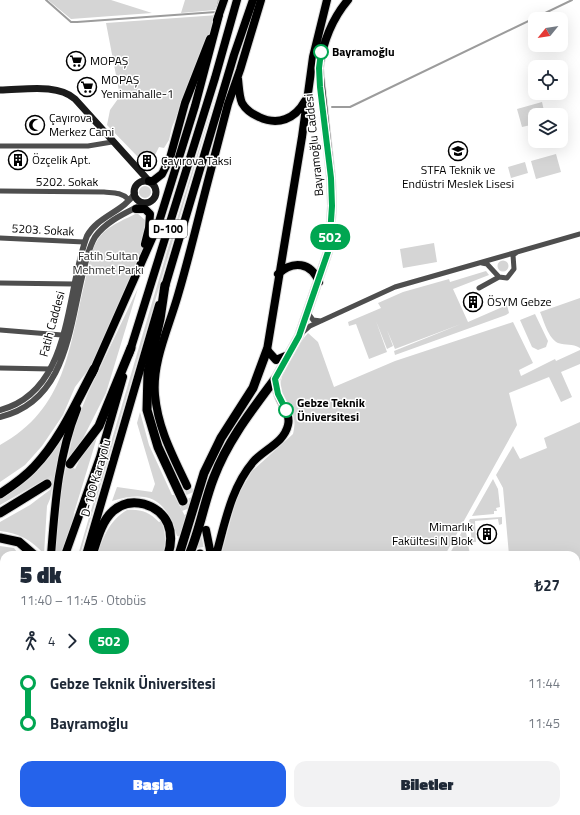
<!DOCTYPE html>
<html lang="tr">
<meta charset="utf-8">
<style>
body{margin:0;font-family:"Titillium Web",sans-serif;background:#f2f2f3;color:#1f2937;height:100vh;display:flex;flex-direction:column;font-size:15px;white-space:nowrap}
*{box-sizing:border-box;margin:0}
p{font-size:13px;color:#747a83}
.icon{flex:none;width:22px;height:22px;fill:none;stroke:currentColor;stroke-width:2;stroke-linecap:round;stroke-linejoin:round}
.map{position:relative;flex:1;overflow:hidden}
.drawer{position:absolute;left:0px;top:551px;width:580px;height:264px;display:flex;flex-direction:column;background:#fff;border-radius:12px 12px 0 0;box-shadow:0 4px 16px #0002}
.drawer>*{flex:none}
.badge{padding:0 8px;border-radius:13px;font-size:14px;line-height:26px}
.needle{width:26px;rotate:240deg}
.controls{position:absolute;left:528px;top:12px;display:grid;gap:8px}
.controls a{display:grid;place-items:center;width:40px;height:40px;border-radius:8px;background:#fff;box-shadow:0 4px 16px #0002;font-size:20px}
.map>.badge{position:absolute;translate:-50% -50%;box-shadow:0 0 0 2px #fff}
.legs{display:flex;align-items:center;gap:6px;height:44px;padding:0 20px;font-size:13px}
.legs p{margin-inline-start:auto}
.headline{display:flex;align-items:center;justify-content:space-between;height:68px;padding:0 20px}
h1{font-size:22px;font-weight:800;line-height:30px}
.button{display:flex;gap:8px;margin-top:auto;padding:8px 20px}
.button a{flex:1;height:46px;border-radius:12px;background:#2563eb;color:#fff;font-size:16px;font-weight:800;line-height:46px;text-align:center}
.button a+a{background:#f2f2f3;color:#1f2937}
ul{padding:0 20px;list-style:none}
li{display:flex;align-items:center;gap:14px;height:40px;font-size:15px}
li i{display:grid;place-items:center;width:6px;height:100%;margin:0 5px;background:currentColor}
li i::after{content:'';width:10px;height:10px;margin:-5px;border:3px solid;border-radius:50%;background:#fff}
li p{margin-inline-start:auto}
li:first-child i{background:linear-gradient(#0000 50%,currentColor 0)}
li:last-child i{background:linear-gradient(currentColor 50%,#0000 0)}
.map>svg:first-child{display:block}
.green{fill:#d5d5d5}
.lines{fill:none;stroke-linecap:round;stroke-linejoin:round}
.stream{stroke:#9c9c9c;stroke-width:2}
.river{stroke:#9c9c9c;stroke-width:11}
.trunk-tunnel{stroke:#d9d9d9;stroke-width:8;stroke-dasharray:8 4;stroke-linecap:butt}
.motorway-tunnel{stroke:#d9d9d9;stroke-width:9;stroke-dasharray:9 4.5;stroke-linecap:butt}
.primary-casing{stroke:#dbdbdb;stroke-width:10}
.trunk-casing{stroke:#dbdbdb;stroke-width:10}
.motorway-casing{stroke:#dbdbdb;stroke-width:11}
.minor{stroke:#4e4e4e;stroke-width:5}
.tertiary{stroke:#4e4e4e;stroke-width:6}
.secondary{stroke:#1b1b1b;stroke-width:7}
.primary{stroke:#000;stroke-width:8}
.trunk{stroke:#000;stroke-width:8}
.motorway{stroke:#000;stroke-width:9}
.line-1-casing{stroke:#fff;stroke-width:9}
.line-1{stroke:#00a651;stroke-width:6}
.stop-1-dot{fill:#fff;stroke:#00a651;stroke-width:2}
.labels{text-anchor:middle;stroke-width:3;stroke-linejoin:round;paint-order:stroke}
.shield{fill:#fff;stroke:#4c4c4c;stroke-width:1}
.shield-label{font-size:11px;font-weight:bold;fill:#000}
.stop-label{font-size:12px;font-weight:bold;fill:#000;stroke:#fff;text-anchor:start}
.poi-label{font-size:12px;fill:#000;stroke:#fff;text-anchor:start}
.street-label{font-size:12px;fill:#000;stroke:#fff}
.park-label{font-size:12px;fill:#2c2c2c;stroke:#fff}
</style>
<div class="map">
<svg width="580" height="815" viewBox="0 0 580 815">
<rect width="100%" height="100%" fill="#fff"/>
<path class="green" d="M 48,0 L 111,0 L 152,13 L 71,19 Z
M 185,0 L 218,0 L 215,10 L 181,13 Z
M 218,15 L 172,127 L 169,140 L 164,148 L 159,147 L 153,159 L 152,169 L 149,170 L 150,159 L 137,156 L 107,125 L 110,110 L 120,96 L 106,23 Z
M 220,81 L 80,555 L 78,555 L 168,248 Z
M 542,102 L 545,115 L 535,115 L 535,124 L 522,127 L 517,109 Z
M 556,154 L 561,172 L 536,179 L 531,161 Z
M 525,162 L 528,173 L 511,178 L 508,167 Z
M139 192a6 6 0 1 1 12 0a6 6 0 1 1-12 0Z
M 137,213 L 145,220 L 145,242 L 138,263 L 95,361 L 75,387 L 63,415 L 42,446 L 25,465 L 0,482 L 0,445 C 66,409 69,348 85,281 C 89,265 91,245 103,233 C 112,224 126,219 137,213 Z
M 434,243 L 437,262 L 403,268 L 400,249 Z
M497.5 266a5.5 5.5 0 1 1 11 0a5.5 5.5 0 1 1-11 0Z
M 486,271 L 489,275 L 453,289 L 468,322 L 507,305 L 509,313 L 506,315 L 395,355 L 394,351 L 461,324 L 395,349 L 387,330 L 393,346 L 387,349 L 376,321 L 387,352 L 369,359 L 356,324 L 349,326 L 348,322 L 381,308 L 378,303 L 403,292 L 449,279 L 450,282 Z
M 138,288 L 106,393 L 70,464 L 75,469 L 80,459 L 98,434 L 74,513 L 72,529 L 61,555 L 55,555 L 61,491 L 75,425 L 88,393 Z
M 580,298 L 580,348 C 572,343 566,346 558,343 C 548,338 544,321 540,312 Z
M 535,314 L 548,341 L 546,347 L 538,350 L 532,347 L 520,320 Z
M 513,322 L 533,363 L 519,370 L 521,376 L 555,359 L 556,361 L 580,350 L 580,364 L 561,372 L 572,397 L 561,402 L 549,377 L 509,393 L 517,425 L 445,555 L 221,555 L 237,497 L 252,471 L 293,434 C 298,414 289,410 282,393 C 275,377 297,346 308,333 L 318,342 L 334,387 L 395,361 Z
M 140,412 L 149,445 L 172,495 L 174,495 L 186,518 L 181,537 L 177,536 C 166,499 150,490 112,501 L 117,487 L 152,492 L 155,484 L 137,423 Z
M 580,422 L 580,574 L 576,575 L 576,555 L 509,555 L 503,488 L 496,475 L 513,446 L 520,459 L 547,448 L 544,438 Z
M 62,439 L 50,499 L 47,506 L 44,554 C 31,540 19,533 0,531 L 0,522 L 30,505 L 51,489 L 44,480 L 0,505 L 0,498 C 27,478 42,467 62,439 Z
M 493,479 L 498,489 L 500,507 L 496,508 L 497,511 L 494,511 L 494,514 L 472,516 Z
M 127,510 C 141,509 149,512 159,522 L 161,521 C 166,533 166,542 163,555 L 97,555 C 104,536 109,521 127,510 Z
M 502,517 L 502,524 L 499,525 L 498,519 L 475,521 L 476,542 L 472,542 L 470,527 L 467,524 L 470,519 Z
M 465,526 L 470,555 L 449,555 Z
M 0,546 L 14,548 L 19,555 L 4,555 L 4,617 L 0,616 Z
M 580,582 L 580,631 L 576,632 L 576,583 Z
M 4,647 L 4,708 L 0,712 L 0,648 Z
M 576,659 L 580,659 L 580,815 L 395,815 L 388,811 L 576,811 Z
M 4,718 L 4,740 L 0,754 L 0,721 Z
M 27,811 L 188,811 L 190,815 L 26,815 Z"/>
<g class="lines">
<path class="stream" d="M 46,0 L 71,22 L 77,22 L 216,12 L 219,0
M 332,107 L 350,107 L 572,0"/>
<path class="river" d="M 576,648 L 580,648
M 72,815 L 73,811"/>
<path class="trunk-tunnel" d="M 187,486 L 203,522"/>
<path class="motorway-tunnel" d="M 47,484 L 70,464
M 183,501 L 198,541 L 200,554"/>
<defs>
<path id="primary" d="M 217,20 L 224,0
M 238,79 C 239,87 239,96 242,103 C 246,110 252,114 259,117 C 278,126 295,119 305,101
M 213,162 L 228,104 L 240,70 L 261,0
M 149,181 L 153,181 L 162,174 L 170,158 L 185,103 L 210,39
M 278,274 C 293,260 311,262 319,282
M 288,355 L 276,360 L 267,350 L 302,137 L 313,57 L 327,0
M 275,379 L 299,336 L 329,249 L 332,206 L 331,178 L 319,68 C 323,42 331,20 348,0"/>
<path id="trunk" d="M 136,209 L 145,209 L 150,214 L 149,228 L 145,244
M 164,290 L 234,55 L 253,0
M 129,354 L 215,78 L 237,0
M 92,374 L 158,225 L 195,106 L 219,15
M 187,486 C 173,456 158,429 155,395 C 152,362 169,327 178,295 C 191,251 201,206 213,162
M 206,530 L 211,555
M 51,555 C 55,505 58,456 77,409
M 65,555 L 100,457 L 123,377
M 86,555 L 159,305
M 216,555 C 225,523 231,488 253,462 C 264,449 284,443 288,425 C 291,414 281,404 278,394 C 276,389 276,384 275,379
M 0,765 L 4,751
M 0,797 L 4,783
M 9,815 L 10,811
M 16,815 L 18,811"/>
<path id="motorway" d="M 165,285 L 160,319 L 148,372 L 147,410 L 158,447 L 183,501
M 70,464 L 99,426 L 131,348
M 0,494 C 12,486 24,478 34,467 C 60,440 76,403 94,369
M 0,513 L 47,484
M 0,538 L 19,542 L 34,555
M 92,555 C 97,540 101,522 113,511 C 131,495 159,504 168,524 C 172,534 171,545 168,555
M 179,555 L 204,473 L 221,438 L 253,388 L 267,350
M 189,555 C 200,530 204,502 214,477 C 228,440 252,410 275,379
M 200,555 L 200,554
M 0,621 L 4,621
M 0,630 L 4,630
M 0,645 L 4,644
M 0,716 L 4,713"/>
</defs>
<use href="#primary" class="primary-casing"/>
<use href="#trunk" class="trunk-casing"/>
<use href="#motorway" class="motorway-casing"/>
<path class="minor" d="M 0,146 L 88,146 L 112,142
M 0,191 L 104,192 C 113,193 121,192 128,199 L 131,198
M 0,238 L 84,242
M 482,263 L 487,264 L 499,277 L 507,278 L 514,269 L 513,255 L 516,253
M 0,283 L 74,284
M 479,288 L 499,277
M 308,313 L 313,320 L 321,321
M 0,330 L 62,335
M 301,334 L 310,326 L 395,287 L 580,234
M 0,368 L 51,369"/>
<path class="tertiary" d="M 0,410 C 73,391 65,293 87,236 C 98,216 123,212 135,193
M 0,417 C 65,402 69,331 82,277 C 85,264 88,249 95,237 C 107,220 128,212 145,203"/>
<path class="secondary" d="M 0,90 C 23,90 57,83 75,99 L 149,181
M134 192a11 11 0 1 1 22 0a11 11 0 1 1-22 0Z"/>
<use href="#primary" class="primary"/>
<use href="#trunk" class="trunk"/>
<use href="#motorway" class="motorway"/>
</g>
<g class="lines">
<defs>
<path id="line-1" d="M 286,410 L 278,394 L 275,379 L 299,336 L 329,249 L 332,206 L 331,178 L 320,87 L 319,68 L 321,52"/>
</defs>
<use href="#line-1" class="line-1-casing"/>
<use href="#line-1" class="line-1"/>
</g>
<defs>
<symbol id="supermarket-ring" viewBox="-11 -11 22 22"><circle r="9.5" fill="#fff" stroke="#000" stroke-width="1.5"/><path d="M-6-5.5h2.5l.6 2H6L4.5 2H-2.5L-4.4-4H-6ZM-1.5 3.2a1.3 1.3 0 1 0 .1 0ZM3 3.2a1.3 1.3 0 1 0 .1 0Z" fill="#000"/></symbol>
<symbol id="mosque-ring" viewBox="-11 -11 22 22"><circle r="9.5" fill="#fff" stroke="#000" stroke-width="1.5"/><path d="M3.5-4.9A6 6 0 1 0 3.5 4.9A5 5 0 1 1 3.5-4.9Z" fill="#000"/></symbol>
<symbol id="school-ring" viewBox="-11 -11 22 22"><circle r="9.5" fill="#fff" stroke="#000" stroke-width="1.5"/><path d="M0-5L7-2L0 1L-7-2ZM-4 1L0 2.5L4 1V4Q0 6-4 4Z" fill="#000"/></symbol>
<symbol id="building-ring" viewBox="-11 -11 22 22"><circle r="9.5" fill="#fff" stroke="#000" stroke-width="1.5"/><path d="M-4-6H4V6H1V3H-1V6H-4ZM-2.5-4.3h1.7v1.8h-1.7ZM.8-4.3h1.7v1.8H.8ZM-2.5-1h1.7V.8h-1.7ZM.8-1h1.7V.8H.8Z" fill="#000"/></symbol>
</defs>
<g fill-rule="evenodd">
<use href="#supermarket-ring" x="65" y="50" width="22" height="22"/>
<use href="#supermarket-ring" x="76" y="76" width="22" height="22"/>
<use href="#mosque-ring" x="24" y="114" width="22" height="22"/>
<use href="#school-ring" x="447" y="140" width="22" height="22"/>
<use href="#building-ring" x="7" y="149" width="22" height="22"/>
<use href="#building-ring" x="136" y="150" width="22" height="22"/>
<use href="#building-ring" x="462" y="291" width="22" height="22"/>
<use href="#building-ring" x="476" y="523" width="22" height="22"/>
</g>
<g class="stop-1-dot">
<circle cx="321" cy="52" r="7"/>
<circle cx="286" cy="410" r="7"/>
</g>
<g class="labels">
<rect class="shield" x="149" y="220" width="38" height="18" rx="3"/>
<g class="shield-label">
<text x="168" y="233">D-100</text>
</g>
<g class="stop-label">
<text x="332" y="56">Bayramoğlu</text>
<text x="297" y="407">Gebze Teknik<tspan x="297" dy="14">Üniversitesi</tspan></text>
</g>
<g class="poi-label">
<text x="90" y="65">MOPAŞ</text>
<text x="101" y="84">MOPAŞ<tspan x="101" dy="14">Yenimahalle-1</tspan></text>
<text x="49" y="122">Çayırova<tspan x="49" dy="14">Merkez Cami</tspan></text>
<text x="32" y="164">Özçelik Apt.</text>
<text x="161" y="165">Çayırova Taksi</text>
<text x="458" y="174" text-anchor="middle">STFA Teknik ve<tspan x="458" dy="14">Endüstri Meslek Lisesi</tspan></text>
<text x="487" y="306">ÖSYM Gebze</text>
<text x="473" y="531" text-anchor="end">Mimarlık<tspan x="473" dy="14">Fakültesi N Blok</tspan></text>
</g>
<g class="street-label">
<text transform="translate(314 145) rotate(-96)" y="4">Bayramoğlu Caddesi</text>
<text x="67" y="186">5202. Sokak</text>
<text transform="translate(43 230) rotate(3)" y="4">5203. Sokak</text>
<text transform="translate(52 324) rotate(-75)" y="4">Fatih Caddesi</text>
<text transform="translate(96 478) rotate(-74)" y="4">D-100 Karayolu</text>
</g>
<g class="park-label">
<text x="108" y="260">Fatih Sultan<tspan x="108" dy="14">Mehmet Parkı</tspan></text>
</g>
</g>
</svg>
<div class="controls">
<a><svg class="needle" viewBox="-14 -14 28 28"><path d="M0-13l5 13h-10z" fill="#e53935"/><path d="M0 13l5-13h-10z" fill="#747a83"/></svg></a>
<a><svg class="icon" aria-label="locate" viewBox="0 0 24 24"><circle cx="12" cy="12" r="6"/><path d="M12 2v4M12 18v4M2 12h4M18 12h4"/></svg></a>
<a><svg class="icon" aria-label="layers" viewBox="0 0 24 24"><path d="M12 4l9 5-9 5-9-5zM3 14l9 5 9-5"/></svg></a>
</div>
<b class="badge" style="left:330px;top:237px;background:#00a651;color:#fff">502</b>
<section class="drawer">
<div class="headline"><div><h1>5 dk</h1><p>11:40 – 11:45 · Otobüs</p></div><b>₺27</b></div>
<div class="legs"><svg class="icon" aria-label="walk" viewBox="0 0 24 24"><circle cx="13" cy="4" r="2"/><path d="M13 8l-2 6 4 7M11 14l-3 7M7 12l3-4h3l4 4"/></svg>4<svg class="icon" aria-label="forward" viewBox="0 0 24 24"><path d="M9 5l7 7-7 7"/></svg><b class="badge" style="background:#00a651;color:#fff">502</b></div>
<ul>
<li><i style="color:#00a651"></i><b>Gebze Teknik Üniversitesi</b><p>11:44</p></li>
<li><i style="color:#00a651"></i><b>Bayramoğlu</b><p>11:45</p></li>
</ul>
<div class="button"><a>Başla</a><a>Biletler</a></div>
</section>
</div>
